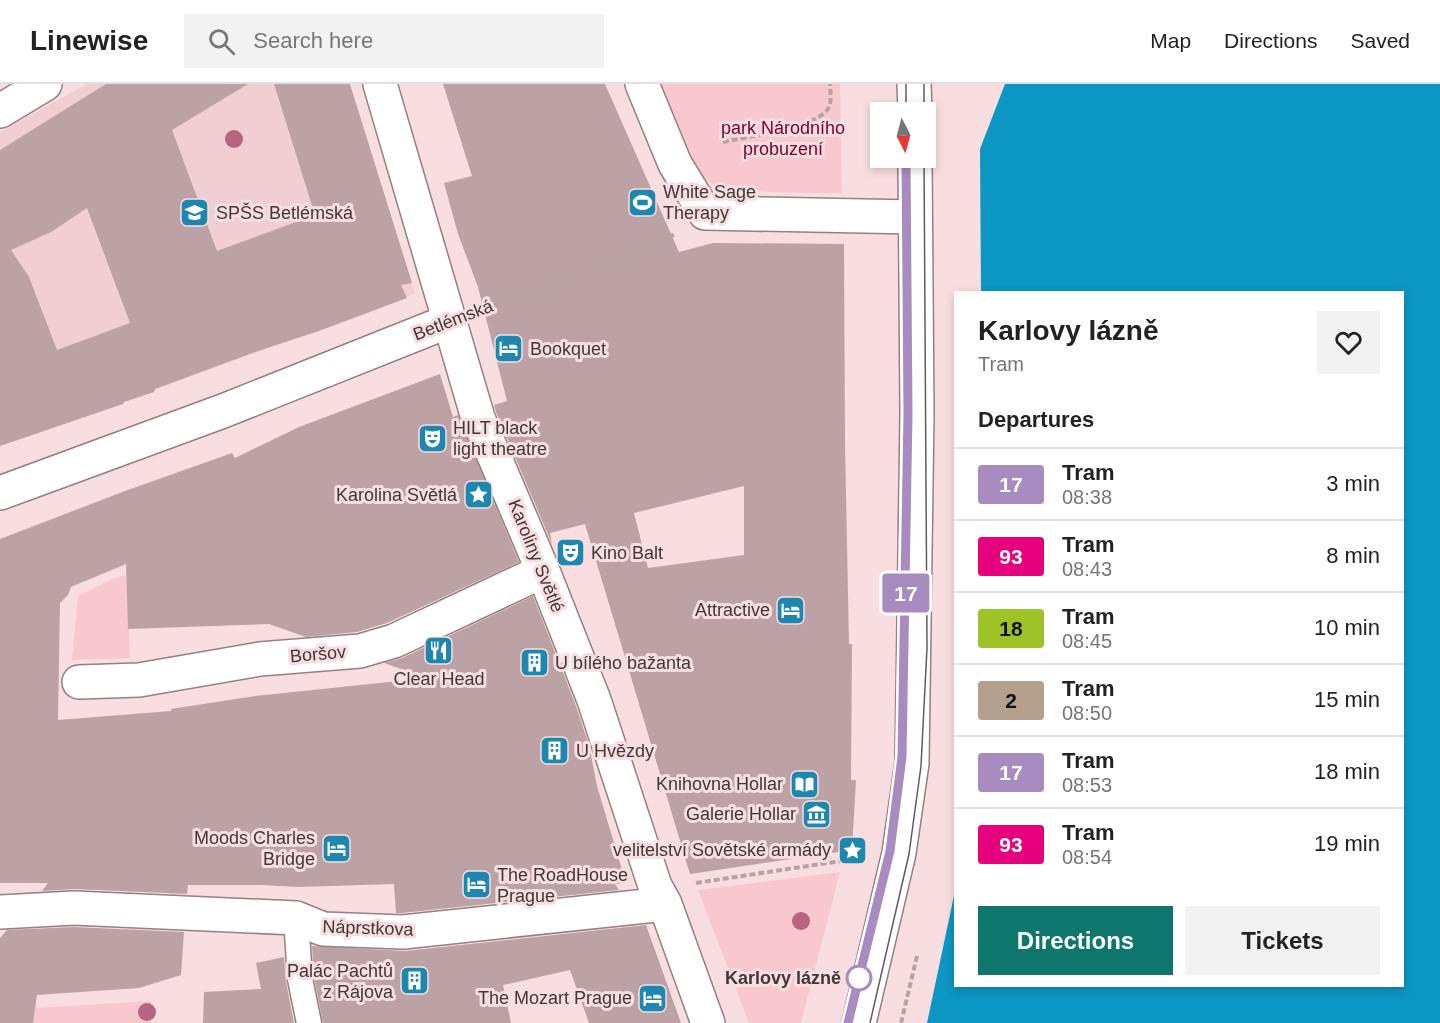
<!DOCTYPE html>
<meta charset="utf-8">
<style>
body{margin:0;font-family:Arial,sans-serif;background:#f2f2f2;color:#222;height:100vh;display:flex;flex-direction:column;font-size:22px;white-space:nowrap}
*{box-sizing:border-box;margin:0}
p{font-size:20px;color:#767676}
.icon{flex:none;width:33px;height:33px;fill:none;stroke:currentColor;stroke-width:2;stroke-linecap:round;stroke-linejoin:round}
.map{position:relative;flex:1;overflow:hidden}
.side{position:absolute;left:954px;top:207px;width:450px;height:696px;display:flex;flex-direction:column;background:#fff;border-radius:0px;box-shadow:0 3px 9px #0003}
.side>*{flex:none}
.badge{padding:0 12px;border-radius:4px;font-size:21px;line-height:39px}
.needle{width:39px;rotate:174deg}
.buttons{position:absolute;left:870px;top:18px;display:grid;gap:12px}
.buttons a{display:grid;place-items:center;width:66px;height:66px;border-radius:0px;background:#fff;box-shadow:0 3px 9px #0003;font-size:30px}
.map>.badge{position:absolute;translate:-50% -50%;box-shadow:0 0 0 3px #fff}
h2{padding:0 24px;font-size:22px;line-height:54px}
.round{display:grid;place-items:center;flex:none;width:63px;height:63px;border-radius:0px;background:#f2f2f2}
.head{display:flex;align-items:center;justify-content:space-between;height:102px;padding:0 24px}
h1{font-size:28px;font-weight:600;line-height:45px}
.cta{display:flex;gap:12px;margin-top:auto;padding:12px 24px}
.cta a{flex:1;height:69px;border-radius:0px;background:#0f766e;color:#fff;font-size:24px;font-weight:600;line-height:69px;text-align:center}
.cta a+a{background:#f2f2f2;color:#222}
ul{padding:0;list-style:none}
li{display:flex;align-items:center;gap:18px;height:72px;padding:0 24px;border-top:2px solid #e0e0e0}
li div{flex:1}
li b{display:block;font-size:22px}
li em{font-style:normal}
li .badge{min-width:66px;font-weight:700;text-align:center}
header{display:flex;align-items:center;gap:36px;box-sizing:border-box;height:84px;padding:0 30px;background:#fff;border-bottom:2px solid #e0e0e0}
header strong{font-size:28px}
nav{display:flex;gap:33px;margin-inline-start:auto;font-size:21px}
.search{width:420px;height:54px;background:#f2f2f2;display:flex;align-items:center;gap:15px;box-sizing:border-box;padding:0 21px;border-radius:0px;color:#767676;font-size:22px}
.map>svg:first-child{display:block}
.built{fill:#f0ced2}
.green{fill:#f9c8ce}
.water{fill:#0c96c4}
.building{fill:#bca2a5;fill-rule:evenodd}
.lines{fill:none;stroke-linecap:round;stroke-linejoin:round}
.lane-casing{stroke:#967e81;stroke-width:27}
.street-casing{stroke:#967e81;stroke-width:36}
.path{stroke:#b7a2a4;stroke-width:4;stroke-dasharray:6 3;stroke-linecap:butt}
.lane{stroke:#fff;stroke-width:24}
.street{stroke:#fff;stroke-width:33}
.tram{stroke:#67595b;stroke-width:1.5}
.tree{fill:#b66480}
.line-casing{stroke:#fff;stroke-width:14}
.line{stroke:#a88cbf;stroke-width:9}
.stop-dot{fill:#fff;stroke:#a88cbf;stroke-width:3}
.labels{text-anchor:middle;stroke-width:6;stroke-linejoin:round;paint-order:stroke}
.park-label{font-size:18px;fill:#800131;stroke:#f9dee1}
.poi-label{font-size:18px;fill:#413738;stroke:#f9dee1;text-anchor:start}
.street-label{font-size:18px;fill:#413738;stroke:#f9dee1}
.stop-label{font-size:18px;font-weight:bold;fill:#413738;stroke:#f9dee1;text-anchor:end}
</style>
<header>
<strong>Linewise</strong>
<div class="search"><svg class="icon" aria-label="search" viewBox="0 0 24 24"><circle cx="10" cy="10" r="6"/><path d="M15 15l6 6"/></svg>Search here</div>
<nav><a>Map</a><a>Directions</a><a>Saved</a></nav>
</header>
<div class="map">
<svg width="1440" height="939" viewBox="0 0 1440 939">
<rect width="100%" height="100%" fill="#f9dee1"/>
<path class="built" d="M 87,0 L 349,0 L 415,210 L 38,349 L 0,280 L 0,48 Z"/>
<path class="green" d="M 659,0 L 840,0 L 842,109 C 817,109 726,110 709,98 C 685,78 670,29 659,0 Z
M 127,491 L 130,574 L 72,576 L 78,512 L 115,494 Z
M 840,788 L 801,939 L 749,939 L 698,806 Z
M 151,917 L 151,939 L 33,939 L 35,924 Z"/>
<path class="water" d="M 1005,0 L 1440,0 L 1440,939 L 927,939 L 955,807 L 956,902 L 1402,902 L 1402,208 L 981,208 L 980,65 Z"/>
<path class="building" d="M 106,0 L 248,0 L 172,46 L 217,167 L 315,131 L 274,0 L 350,0 L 412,199 L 401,201 L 407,214 L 319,247 L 255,268 L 155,305 L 154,308 L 124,318 L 123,320 L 0,362 L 0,66 ZM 87,124 L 130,239 L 57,266 L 29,193 L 11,166 L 51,148 Z
M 443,0 L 605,0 L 679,168 L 713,159 L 844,160 L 845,359 L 849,560 L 852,560 L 851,696 L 856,696 L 852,766 L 690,790 L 585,440 L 550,449 L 552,460 L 496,328 L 494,321 L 507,317 L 478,203 L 458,150 L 444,99 L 472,92 ZM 744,402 L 744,471 L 648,484 L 634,429 Z
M 440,290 L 453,333 L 458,331 L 519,478 L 387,539 L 357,548 L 306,553 L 269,540 L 128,545 L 126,480 L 71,503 L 68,511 L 60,519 L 58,636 L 171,627 L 171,625 L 255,612 L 427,594 L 384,579 L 402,574 L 533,512 L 576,622 L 589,661 L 597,702 L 626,799 L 615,800 L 619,806 L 402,829 L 396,829 L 394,800 L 298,803 L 261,801 L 188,801 L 187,810 L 75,805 L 42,807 L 48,799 L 0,799 L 0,455 L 125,407 L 232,369 L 235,374 L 299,343 Z
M 646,841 L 681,939 L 589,939 L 570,886 L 503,901 L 511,939 L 323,939 L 314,893 L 312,862 L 405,867 Z
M 74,843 L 184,848 L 181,891 L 139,904 L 37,911 L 33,939 L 0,939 L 0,854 L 7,846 Z
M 284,873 L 286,898 L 294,939 L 203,939 L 204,908 L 261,905 L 256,879 Z"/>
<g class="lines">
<defs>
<path id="lane" d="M 296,834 L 300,895 L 309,939"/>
<path id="street" d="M 380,0 L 478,334 L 543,487 L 594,616 L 655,802 L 665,820 L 708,939
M 642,0 L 675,80 L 705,129 L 915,133
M 914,0 L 915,28
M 0,27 L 45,0
M 0,409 L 223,327 L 449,237
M 79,598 L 139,596 L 260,575 L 360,567 L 394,557 L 543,487
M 0,828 L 74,824 L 296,834 L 323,845 L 403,848 L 665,820
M 859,939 L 899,769 L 912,679 L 917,329 L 915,74"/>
</defs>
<use href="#lane" class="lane-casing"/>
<use href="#street" class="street-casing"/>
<path class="path" d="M 723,58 C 745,53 821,43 829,23 C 832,16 830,7 830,0
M 484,224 L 587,191 L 675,150
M 696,799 L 860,774
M 901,939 L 917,872"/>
<use href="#lane" class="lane"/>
<use href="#street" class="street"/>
<path class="tram" d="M 906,0 L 906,28
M 924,0 L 924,28
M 848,939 L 890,767 L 902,673 L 908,330 L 906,74
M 870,939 L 909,770 L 921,682 L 927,564 L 924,74"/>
</g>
<g class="tree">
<circle cx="234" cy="55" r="9"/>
<circle cx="801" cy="837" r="9"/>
<circle cx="147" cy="928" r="9"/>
</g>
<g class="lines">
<defs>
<path id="line" d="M 848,939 L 890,767 L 902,673 L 908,330 L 906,74"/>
</defs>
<use href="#line" class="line-casing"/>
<use href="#line" class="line"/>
</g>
<defs>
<symbol id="stadium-square" viewBox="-11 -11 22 22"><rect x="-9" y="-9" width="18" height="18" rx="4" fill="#1d87af" stroke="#f9dee1"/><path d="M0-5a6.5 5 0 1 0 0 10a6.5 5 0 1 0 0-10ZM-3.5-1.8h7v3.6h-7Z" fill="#fff"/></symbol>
<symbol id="university-square" viewBox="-11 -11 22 22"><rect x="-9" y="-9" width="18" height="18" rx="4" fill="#1d87af" stroke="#f9dee1"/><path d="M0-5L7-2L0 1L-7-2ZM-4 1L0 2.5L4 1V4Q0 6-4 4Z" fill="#fff"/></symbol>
<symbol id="hotel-square" viewBox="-11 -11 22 22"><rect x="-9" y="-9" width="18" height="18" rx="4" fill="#1d87af" stroke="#f9dee1"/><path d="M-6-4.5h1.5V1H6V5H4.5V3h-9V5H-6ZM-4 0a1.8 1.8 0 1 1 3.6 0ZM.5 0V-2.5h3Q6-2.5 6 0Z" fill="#fff"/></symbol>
<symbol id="theatre-square" viewBox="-11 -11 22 22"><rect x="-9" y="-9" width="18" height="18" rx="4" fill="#1d87af" stroke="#f9dee1"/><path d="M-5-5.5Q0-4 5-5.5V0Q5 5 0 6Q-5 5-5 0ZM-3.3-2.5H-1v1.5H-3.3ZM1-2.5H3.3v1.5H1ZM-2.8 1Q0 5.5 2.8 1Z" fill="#fff"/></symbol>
<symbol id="sight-square" viewBox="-11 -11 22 22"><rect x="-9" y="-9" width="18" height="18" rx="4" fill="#1d87af" stroke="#f9dee1"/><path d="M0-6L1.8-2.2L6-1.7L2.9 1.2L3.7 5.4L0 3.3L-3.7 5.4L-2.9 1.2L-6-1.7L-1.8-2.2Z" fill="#fff"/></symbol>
<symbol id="restaurant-square" viewBox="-11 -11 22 22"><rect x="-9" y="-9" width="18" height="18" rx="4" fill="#1d87af" stroke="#f9dee1"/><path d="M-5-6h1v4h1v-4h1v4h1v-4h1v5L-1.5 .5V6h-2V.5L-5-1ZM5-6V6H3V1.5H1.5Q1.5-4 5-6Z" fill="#fff"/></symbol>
<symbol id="building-square" viewBox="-11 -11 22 22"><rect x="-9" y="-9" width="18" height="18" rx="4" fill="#1d87af" stroke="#f9dee1"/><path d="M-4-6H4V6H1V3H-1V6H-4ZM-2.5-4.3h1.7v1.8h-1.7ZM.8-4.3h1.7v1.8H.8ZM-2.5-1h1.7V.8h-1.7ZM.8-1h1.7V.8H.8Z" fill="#fff"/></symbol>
<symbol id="library-square" viewBox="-11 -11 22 22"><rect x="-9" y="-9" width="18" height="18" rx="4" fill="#1d87af" stroke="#f9dee1"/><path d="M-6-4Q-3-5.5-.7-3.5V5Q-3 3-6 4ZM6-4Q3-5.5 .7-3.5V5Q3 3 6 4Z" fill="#fff"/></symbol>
<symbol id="museum-square" viewBox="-11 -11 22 22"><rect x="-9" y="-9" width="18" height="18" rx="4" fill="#1d87af" stroke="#f9dee1"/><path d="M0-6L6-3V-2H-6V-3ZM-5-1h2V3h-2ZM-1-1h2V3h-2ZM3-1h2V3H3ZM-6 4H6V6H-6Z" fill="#fff"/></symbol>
</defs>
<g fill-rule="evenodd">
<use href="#stadium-square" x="626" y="102" width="33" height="33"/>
<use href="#university-square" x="178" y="112" width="33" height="33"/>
<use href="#hotel-square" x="492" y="248" width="33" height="33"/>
<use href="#theatre-square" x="416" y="338" width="33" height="33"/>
<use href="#sight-square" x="462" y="394" width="33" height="33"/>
<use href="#theatre-square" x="554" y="452" width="33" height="33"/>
<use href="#hotel-square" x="774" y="510" width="33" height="33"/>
<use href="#restaurant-square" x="422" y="550" width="33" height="33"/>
<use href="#building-square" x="518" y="562" width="33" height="33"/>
<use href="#building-square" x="538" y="650" width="33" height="33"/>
<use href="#library-square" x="788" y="684" width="33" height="33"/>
<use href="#museum-square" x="800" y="714" width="33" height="33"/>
<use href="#hotel-square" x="320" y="748" width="33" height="33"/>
<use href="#sight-square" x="836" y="750" width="33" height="33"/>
<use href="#hotel-square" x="460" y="784" width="33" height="33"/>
<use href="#building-square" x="398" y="880" width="33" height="33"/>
<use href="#hotel-square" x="636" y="898" width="33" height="33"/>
</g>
<circle class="stop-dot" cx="859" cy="894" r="12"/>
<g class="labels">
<g class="park-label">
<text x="783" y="50">park Národního<tspan x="783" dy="21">probuzení</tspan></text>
</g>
<g class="poi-label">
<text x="663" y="114">White Sage<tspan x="663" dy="21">Therapy</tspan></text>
<text x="216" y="135">SPŠS Betlémská</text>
<text x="530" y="271">Bookquet</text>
<text x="453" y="350">HILT black<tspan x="453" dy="21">light theatre</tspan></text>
<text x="457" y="417" text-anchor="end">Karolina Světlá</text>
<text x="591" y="475">Kino Balt</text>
<text x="770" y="532" text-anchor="end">Attractive</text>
<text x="555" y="585">U bílého bažanta</text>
<text x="439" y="601" text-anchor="middle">Clear Head</text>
<text x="576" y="673">U Hvězdy</text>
<text x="783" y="706" text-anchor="end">Knihovna Hollar</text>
<text x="796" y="736" text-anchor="end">Galerie Hollar</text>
<text x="315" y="760" text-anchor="end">Moods Charles<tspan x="315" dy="21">Bridge</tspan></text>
<text x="831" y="772" text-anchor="end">velitelství Sovětské armády</text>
<text x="497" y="797">The RoadHouse<tspan x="497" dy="21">Prague</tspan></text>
<text x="393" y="893" text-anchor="end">Palác Pachtů<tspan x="393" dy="21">z Rájova</tspan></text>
<text x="632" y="920" text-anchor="end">The Mozart Prague</text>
</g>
<g class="street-label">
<text transform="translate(453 236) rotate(-21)" y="6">Betlémská</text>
<text transform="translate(536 472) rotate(68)" y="6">Karoliny Světlé</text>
<text transform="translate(318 570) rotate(-5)" y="6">Boršov</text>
<text transform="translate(368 844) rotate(2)" y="6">Náprstkova</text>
</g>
<g class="stop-label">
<text x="841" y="900">Karlovy lázně</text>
</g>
</g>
</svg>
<div class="buttons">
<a><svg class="needle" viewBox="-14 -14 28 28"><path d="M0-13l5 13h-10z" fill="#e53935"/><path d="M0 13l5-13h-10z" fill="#767676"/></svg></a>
</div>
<b class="badge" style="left:906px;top:509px;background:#a88cbf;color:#fff">17</b>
<section class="side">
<div class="head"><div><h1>Karlovy lázně</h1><p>Tram</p></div><a class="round"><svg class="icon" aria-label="heart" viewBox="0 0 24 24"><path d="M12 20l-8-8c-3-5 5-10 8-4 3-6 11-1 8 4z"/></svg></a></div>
<h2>Departures</h2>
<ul>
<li><span class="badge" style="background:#a88cbf;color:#fff">17</span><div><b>Tram</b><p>08:38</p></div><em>3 min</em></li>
<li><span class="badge" style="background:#e6007e;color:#fff">93</span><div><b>Tram</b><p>08:43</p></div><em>8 min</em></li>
<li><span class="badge" style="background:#9dc329;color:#111">18</span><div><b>Tram</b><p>08:45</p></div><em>10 min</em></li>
<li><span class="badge" style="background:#b5a08e;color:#111">2</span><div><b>Tram</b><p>08:50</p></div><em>15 min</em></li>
<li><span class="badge" style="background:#a88cbf;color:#fff">17</span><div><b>Tram</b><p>08:53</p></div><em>18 min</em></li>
<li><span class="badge" style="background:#e6007e;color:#fff">93</span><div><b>Tram</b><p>08:54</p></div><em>19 min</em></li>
</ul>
<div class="cta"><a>Directions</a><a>Tickets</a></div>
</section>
</div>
